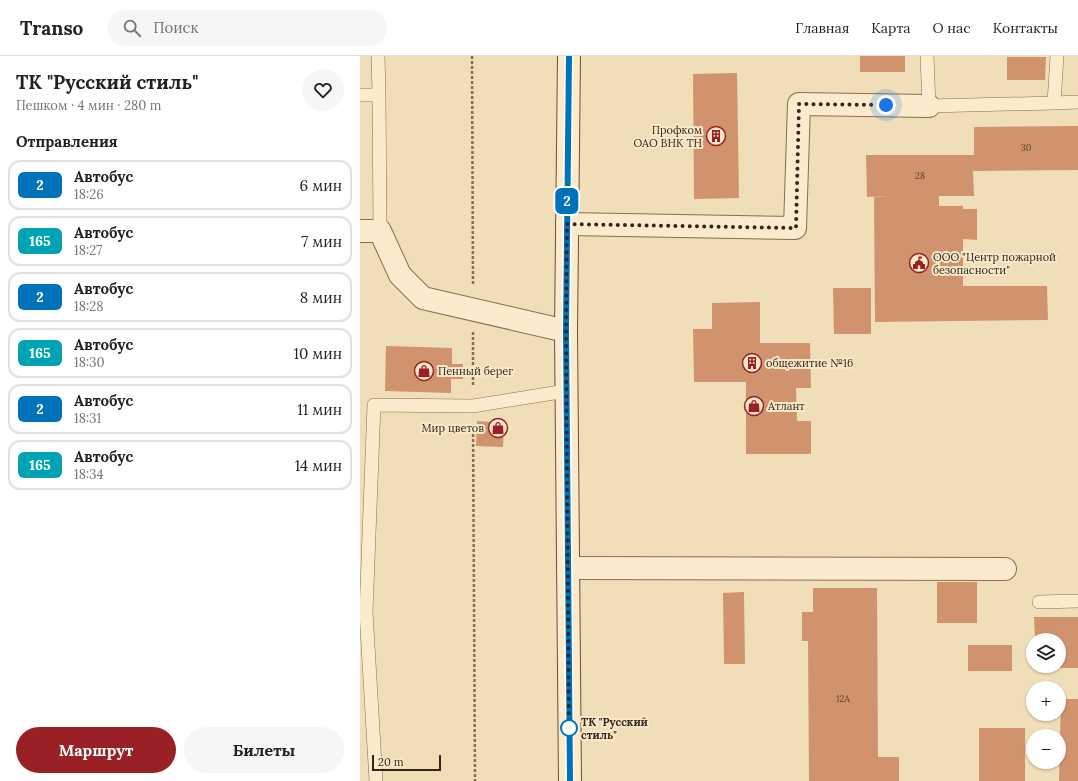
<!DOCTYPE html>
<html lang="ru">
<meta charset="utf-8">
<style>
body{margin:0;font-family:Lora,serif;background:#f6f6f6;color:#202124;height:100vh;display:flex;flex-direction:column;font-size:15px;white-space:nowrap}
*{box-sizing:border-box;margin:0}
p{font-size:13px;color:#757577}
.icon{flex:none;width:22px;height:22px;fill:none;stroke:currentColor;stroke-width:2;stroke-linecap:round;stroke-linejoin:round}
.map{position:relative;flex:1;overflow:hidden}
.side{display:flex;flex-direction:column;background:#fff;width:360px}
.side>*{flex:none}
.badge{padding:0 8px;border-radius:6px;font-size:14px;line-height:26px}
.buttons{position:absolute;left:666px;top:577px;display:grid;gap:8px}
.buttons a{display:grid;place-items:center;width:40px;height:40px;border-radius:50%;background:#fff;box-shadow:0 1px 3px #0004;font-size:20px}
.scale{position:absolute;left:12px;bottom:10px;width:69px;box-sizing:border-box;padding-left:4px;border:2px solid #352619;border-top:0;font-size:11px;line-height:14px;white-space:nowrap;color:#352619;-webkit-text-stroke:3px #f7e8c9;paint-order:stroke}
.you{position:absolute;width:20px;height:20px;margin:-10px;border:3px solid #fff;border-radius:50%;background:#1a73e8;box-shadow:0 0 0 6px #1a73e833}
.map>.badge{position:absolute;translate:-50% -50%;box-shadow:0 0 0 2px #fff}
h2{padding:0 16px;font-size:15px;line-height:36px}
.round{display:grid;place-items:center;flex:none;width:42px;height:42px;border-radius:21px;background:#f6f6f6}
.head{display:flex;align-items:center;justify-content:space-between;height:68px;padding:0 16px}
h1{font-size:19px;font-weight:700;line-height:30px}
.button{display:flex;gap:8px;margin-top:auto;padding:8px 16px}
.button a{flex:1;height:46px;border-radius:24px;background:#992025;color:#fff;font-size:16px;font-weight:700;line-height:46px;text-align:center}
.button a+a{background:#f6f6f6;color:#202124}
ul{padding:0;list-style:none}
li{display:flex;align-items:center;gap:12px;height:50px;margin:0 8px 6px;padding:0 8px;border:2px solid #e0e0e0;border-radius:12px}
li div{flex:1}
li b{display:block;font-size:15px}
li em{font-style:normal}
li .badge{min-width:44px;font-weight:700;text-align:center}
header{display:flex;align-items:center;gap:24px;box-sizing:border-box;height:56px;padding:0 20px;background:#fff;border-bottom:1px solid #e0e0e0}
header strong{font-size:19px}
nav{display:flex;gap:22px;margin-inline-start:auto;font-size:14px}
.search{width:280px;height:36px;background:#f6f6f6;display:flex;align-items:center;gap:10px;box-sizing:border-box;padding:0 14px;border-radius:22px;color:#757577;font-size:15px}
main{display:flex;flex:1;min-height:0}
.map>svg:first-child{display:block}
.building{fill:#d0936d}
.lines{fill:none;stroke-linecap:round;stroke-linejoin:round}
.lane-casing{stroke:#876d53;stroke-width:14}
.street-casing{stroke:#876d53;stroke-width:24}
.secondary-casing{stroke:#684e37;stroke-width:24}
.path{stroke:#876d53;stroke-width:2.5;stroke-dasharray:3 2;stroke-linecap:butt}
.lane{stroke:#fbebcd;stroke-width:13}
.street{stroke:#fbebcd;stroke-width:22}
.secondary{stroke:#fbebcd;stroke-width:22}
.line-casing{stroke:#fff;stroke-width:9}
.line{stroke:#0072bc;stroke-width:6}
.walk{stroke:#352619;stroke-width:4;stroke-dasharray:0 7.2}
.stop-dot{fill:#fff;stroke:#0072bc;stroke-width:2}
.labels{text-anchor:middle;stroke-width:4;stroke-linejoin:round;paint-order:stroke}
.number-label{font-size:9px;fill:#5c412e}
.poi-label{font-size:11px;fill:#352619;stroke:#f7e8c9;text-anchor:start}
.stop-label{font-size:11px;font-weight:bold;fill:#352619;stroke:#f7e8c9;text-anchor:start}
</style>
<header>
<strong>Transo</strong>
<div class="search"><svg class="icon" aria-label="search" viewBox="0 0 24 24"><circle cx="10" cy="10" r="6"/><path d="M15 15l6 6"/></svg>Поиск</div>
<nav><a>Главная</a><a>Карта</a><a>О нас</a><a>Контакты</a></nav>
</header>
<main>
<section class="side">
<div class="head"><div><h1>ТК &quot;Русский стиль&quot;</h1><p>Пешком · 4 мин · 280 m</p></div><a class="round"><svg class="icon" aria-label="heart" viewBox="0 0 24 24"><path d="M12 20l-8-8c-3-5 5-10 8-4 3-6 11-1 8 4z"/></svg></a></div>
<h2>Отправления</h2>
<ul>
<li><span class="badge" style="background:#0072bc;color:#fff">2</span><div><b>Автобус</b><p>18:26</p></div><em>6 мин</em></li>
<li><span class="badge" style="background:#00a3b4;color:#fff">165</span><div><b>Автобус</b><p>18:27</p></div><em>7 мин</em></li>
<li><span class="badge" style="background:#0072bc;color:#fff">2</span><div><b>Автобус</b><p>18:28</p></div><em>8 мин</em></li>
<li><span class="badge" style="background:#00a3b4;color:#fff">165</span><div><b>Автобус</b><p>18:30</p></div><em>10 мин</em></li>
<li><span class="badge" style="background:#0072bc;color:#fff">2</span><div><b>Автобус</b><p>18:31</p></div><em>11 мин</em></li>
<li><span class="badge" style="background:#00a3b4;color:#fff">165</span><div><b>Автобус</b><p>18:34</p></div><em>14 мин</em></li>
</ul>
<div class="button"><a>Маршрут</a><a>Билеты</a></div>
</section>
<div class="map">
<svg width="718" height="725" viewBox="0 0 718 725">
<rect width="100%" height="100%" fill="#f0deb9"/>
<path class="building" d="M 500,0 L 545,0 L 545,16 L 500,16 Z
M 647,1 L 686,1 L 685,24 L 647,24 Z
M 377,17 L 379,142 L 334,143 L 333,18 Z
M 718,70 L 718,114 L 613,115 L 614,140 L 579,140 L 579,150 L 603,150 L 603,153 L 617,153 L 617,184 L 603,183 L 603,230 L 687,230 L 688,264 L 515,266 L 514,141 L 529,140 L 507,141 L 506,99 L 614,99 L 614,71 Z
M 473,232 L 511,232 L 511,278 L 474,278 Z
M 400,246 L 400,287 L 450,287 L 451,332 L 436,332 L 437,365 L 451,365 L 451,398 L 386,398 L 386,326 L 334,326 L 333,273 L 352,273 L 352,247 Z
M 26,290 L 92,292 L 92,308 L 103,308 L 103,323 L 91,323 L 91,337 L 25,335 Z
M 117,365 L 144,367 L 143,391 L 116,390 Z
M 577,526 L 617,526 L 617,567 L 577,567 Z
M 453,532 L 517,532 L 518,701 L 539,701 L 539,725 L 449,725 L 448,585 L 442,585 L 442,556 L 453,556 Z
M 384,536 L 385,608 L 364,608 L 363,537 Z
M 674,561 L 718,561 L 718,612 L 675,612 L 675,610 L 699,610 L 699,584 L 675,584 Z
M 608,589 L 652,589 L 652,615 L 608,615 Z
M 701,643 L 718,643 L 718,725 L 699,725 Z
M 619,672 L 665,672 L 665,725 L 619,725 Z"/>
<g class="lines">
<defs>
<path id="lane" d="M 18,0 L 19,39
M 567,0 L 569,50 L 694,47 L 697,0
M 0,39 L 19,39 L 20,175
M 694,47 L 718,46
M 679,546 L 718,545
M 0,556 L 6,556 L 14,349 L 113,350 L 206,335
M 6,556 L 16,725"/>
<path id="street" d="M 207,168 L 435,172 L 439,48 L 569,50
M 0,175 L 20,175 L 40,219 L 63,242 L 206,275
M 208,512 L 645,513"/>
<path id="secondary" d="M 209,0 L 206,275 L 210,725"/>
</defs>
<use href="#lane" class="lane-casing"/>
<use href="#street" class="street-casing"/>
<use href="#secondary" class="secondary-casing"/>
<path class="path" d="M 112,0 L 113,229
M 113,276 L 113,331
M 113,368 L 115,725"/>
<use href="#lane" class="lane"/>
<use href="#street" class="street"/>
<use href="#secondary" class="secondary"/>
</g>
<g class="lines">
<defs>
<path id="line" d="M 209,0 L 206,275 L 210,725"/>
</defs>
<use href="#line" class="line-casing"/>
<use href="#line" class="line"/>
<path class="walk" d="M 209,672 L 209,679 L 206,275 L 207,168 L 436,172 L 439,48 L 526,49"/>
</g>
<defs>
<symbol id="building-ring" viewBox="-11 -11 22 22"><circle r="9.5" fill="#f7e8c9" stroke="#992025" stroke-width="1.5"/><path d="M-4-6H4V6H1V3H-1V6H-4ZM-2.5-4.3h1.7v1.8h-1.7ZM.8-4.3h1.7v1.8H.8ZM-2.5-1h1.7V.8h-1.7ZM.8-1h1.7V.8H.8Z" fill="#992025"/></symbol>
<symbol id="civic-ring" viewBox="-11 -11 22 22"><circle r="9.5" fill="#f7e8c9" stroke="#992025" stroke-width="1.5"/><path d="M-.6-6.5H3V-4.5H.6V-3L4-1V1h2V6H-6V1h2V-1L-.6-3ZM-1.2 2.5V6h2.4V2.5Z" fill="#992025"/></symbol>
<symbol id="shop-ring" viewBox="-11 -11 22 22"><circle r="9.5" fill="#f7e8c9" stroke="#992025" stroke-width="1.5"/><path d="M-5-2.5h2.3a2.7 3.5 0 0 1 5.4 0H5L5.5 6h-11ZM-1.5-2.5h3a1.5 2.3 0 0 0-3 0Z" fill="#992025"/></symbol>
</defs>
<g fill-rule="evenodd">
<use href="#building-ring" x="345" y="69" width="22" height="22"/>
<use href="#civic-ring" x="548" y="196" width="22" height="22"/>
<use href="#building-ring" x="381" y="296" width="22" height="22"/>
<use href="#shop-ring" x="53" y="304" width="22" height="22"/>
<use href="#shop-ring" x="383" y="339" width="22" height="22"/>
<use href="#shop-ring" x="127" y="361" width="22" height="22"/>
</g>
<circle class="stop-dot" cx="209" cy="672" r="8"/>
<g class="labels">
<g class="number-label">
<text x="666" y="95">30</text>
<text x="560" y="123">28</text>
<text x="483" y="646">12А</text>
</g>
<g class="poi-label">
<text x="342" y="78" text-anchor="end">Профком<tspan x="342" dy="13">ОАО ВНК ТН</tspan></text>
<text x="573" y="205">ООО "Центр пожарной<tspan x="573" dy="13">безопасности"</tspan></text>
<text x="406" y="311">общежитие №16</text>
<text x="78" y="319">Пенный берег</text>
<text x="408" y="354">Атлант</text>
<text x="124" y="376" text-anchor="end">Мир цветов</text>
</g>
<g class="stop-label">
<text x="221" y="670">ТК "Русский<tspan x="221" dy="13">стиль"</tspan></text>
</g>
</g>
</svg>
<div class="buttons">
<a><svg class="icon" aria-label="layers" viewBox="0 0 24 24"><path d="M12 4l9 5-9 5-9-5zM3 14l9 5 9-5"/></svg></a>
<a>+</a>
<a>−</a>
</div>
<div class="scale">20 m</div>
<div class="you" style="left:526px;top:49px"></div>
<b class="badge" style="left:207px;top:145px;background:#0072bc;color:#fff">2</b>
</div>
</main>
